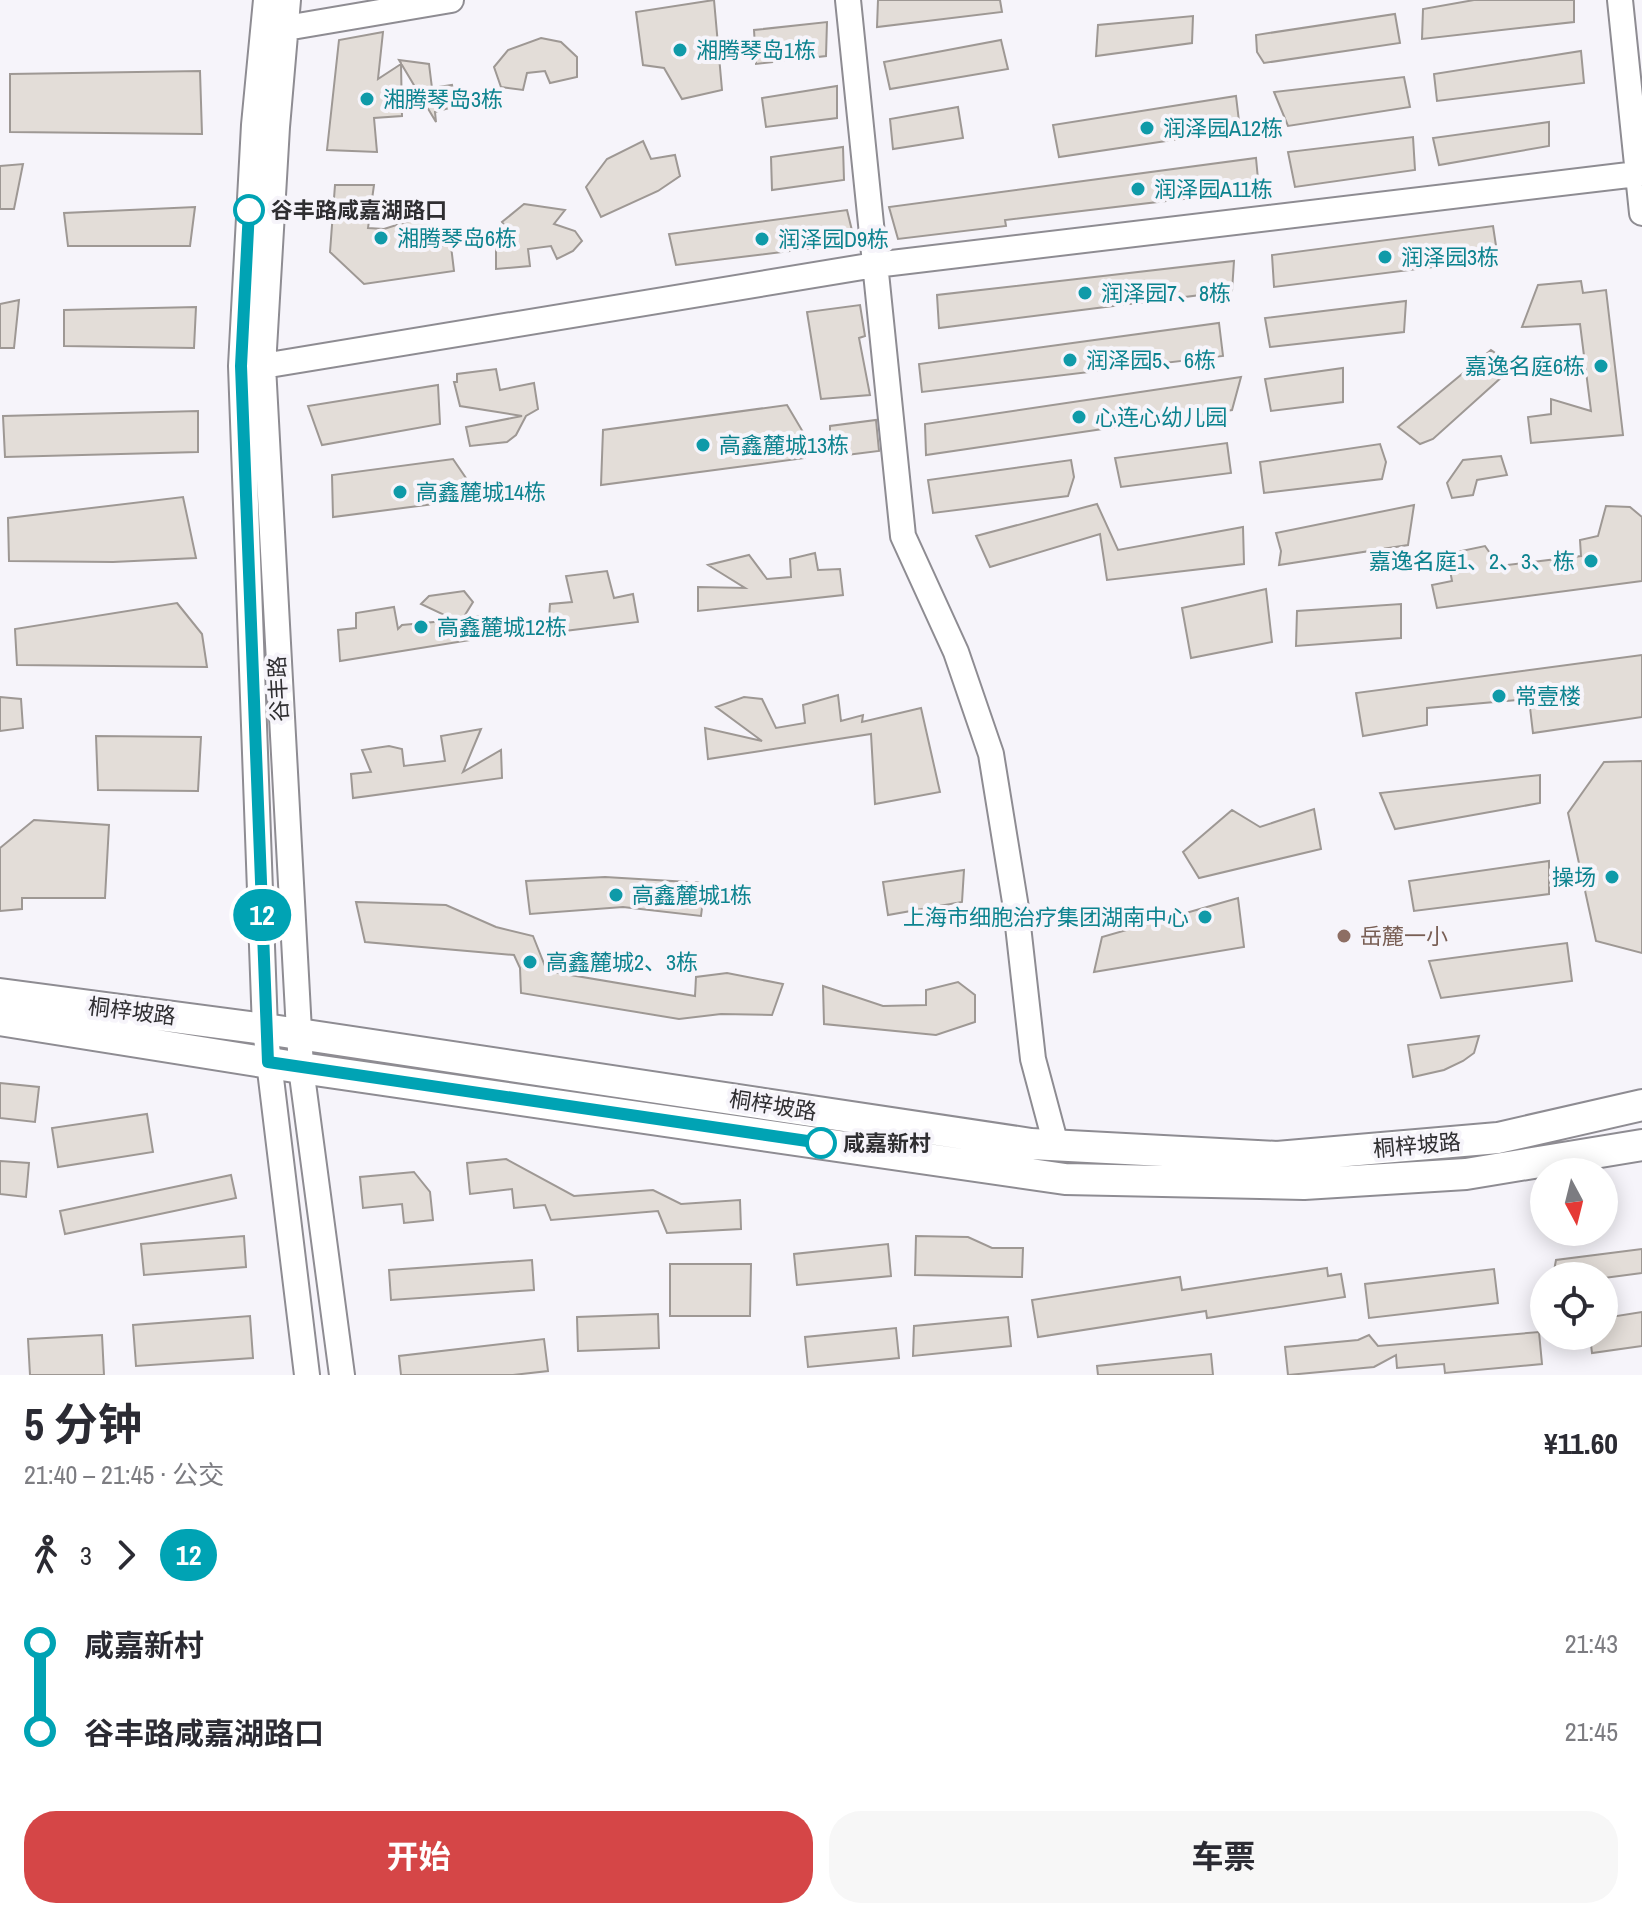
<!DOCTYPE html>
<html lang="zh">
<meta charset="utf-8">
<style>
body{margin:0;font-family:"Archivo Narrow","Noto Sans SC",sans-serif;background:#f7f7f7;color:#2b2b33;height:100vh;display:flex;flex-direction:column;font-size:30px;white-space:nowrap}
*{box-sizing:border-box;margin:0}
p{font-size:26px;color:#7c7c81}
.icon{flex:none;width:44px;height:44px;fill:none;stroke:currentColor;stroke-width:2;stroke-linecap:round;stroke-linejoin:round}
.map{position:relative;height:1375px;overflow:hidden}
.sheet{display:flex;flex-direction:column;background:#fff;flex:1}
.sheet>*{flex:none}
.badge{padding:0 16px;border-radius:26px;font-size:28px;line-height:52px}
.needle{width:52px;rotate:173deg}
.fabs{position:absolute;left:1530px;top:1158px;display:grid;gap:16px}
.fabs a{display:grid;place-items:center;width:88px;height:88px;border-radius:50%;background:#fff;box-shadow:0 4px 20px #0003;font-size:40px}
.map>.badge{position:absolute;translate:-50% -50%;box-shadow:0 0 0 4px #fff}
.legs{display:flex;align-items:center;gap:12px;height:88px;padding:0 24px;font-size:26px}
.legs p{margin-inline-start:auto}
.head{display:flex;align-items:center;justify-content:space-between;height:136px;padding:0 24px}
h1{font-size:44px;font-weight:700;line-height:60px}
.cta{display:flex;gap:16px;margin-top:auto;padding:16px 24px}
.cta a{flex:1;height:92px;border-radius:32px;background:#d54647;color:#fff;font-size:32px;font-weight:700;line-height:92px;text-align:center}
.cta a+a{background:#f7f7f7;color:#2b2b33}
ul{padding:0 24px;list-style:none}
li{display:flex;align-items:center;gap:28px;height:88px;font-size:30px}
li i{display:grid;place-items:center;width:12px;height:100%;margin:0 10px;background:currentColor}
li i::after{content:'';width:20px;height:20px;margin:-10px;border:6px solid;border-radius:50%;background:#fff}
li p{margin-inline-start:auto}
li:first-child i{background:linear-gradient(#0000 50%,currentColor 0)}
li:last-child i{background:linear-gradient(currentColor 50%,#0000 0)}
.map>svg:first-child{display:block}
.building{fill:#e3ddd8;stroke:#9e9894;stroke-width:2}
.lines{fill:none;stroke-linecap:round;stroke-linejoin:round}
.minor-casing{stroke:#8e8c92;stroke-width:28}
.major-casing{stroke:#8e8c92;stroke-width:34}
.minor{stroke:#fff;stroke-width:24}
.major{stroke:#fff;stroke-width:30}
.line-1-casing{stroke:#fff;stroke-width:18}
.line-1{stroke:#00a3b4;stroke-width:12}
.culture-dot{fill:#0f9aa8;stroke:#f6f4fa;stroke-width:3}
.stop-1-dot{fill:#fff;stroke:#00a3b4;stroke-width:4}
.education-dot{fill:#8d6e63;stroke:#f6f4fa;stroke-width:3}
.labels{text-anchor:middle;stroke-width:8;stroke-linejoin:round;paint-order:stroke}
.culture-label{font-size:22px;fill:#0d838f;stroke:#f6f4fa;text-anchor:start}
.stop-label{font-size:22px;font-weight:bold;fill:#2f2e31;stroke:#f6f4fa;text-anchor:start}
.street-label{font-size:22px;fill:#2f2e31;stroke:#f6f4fa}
.education-label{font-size:22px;fill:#785e54;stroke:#f6f4fa;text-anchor:start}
</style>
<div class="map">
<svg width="1642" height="1375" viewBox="0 0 1642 1375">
<rect width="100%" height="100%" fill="#f6f4fa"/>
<path class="building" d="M 714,0 L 722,90 L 682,99 L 664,68 L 643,65 L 636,12 Z
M 878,0 L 1000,0 L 1002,12 L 877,27 Z
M 1474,0 L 1574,0 L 1574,22 L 1422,39 L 1423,9 Z
M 1395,14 L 1400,43 L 1264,63 L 1257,52 L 1256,35 Z
M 1193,16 L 1192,43 L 1096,56 L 1098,25 Z
M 827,22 L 826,56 L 756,64 L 754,30 Z
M 383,32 L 378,79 L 401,64 L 402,116 L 374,118 L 377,152 L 327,150 L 339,40 Z
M 541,38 L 561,42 L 577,57 L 577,77 L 550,83 L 545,71 L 527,73 L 523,90 L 501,87 L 494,67 L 508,50 Z
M 1001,40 L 1008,69 L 890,89 L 884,62 Z
M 1581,51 L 1584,83 L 1437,101 L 1434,74 Z
M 399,60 L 429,64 L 432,88 L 452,85 L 456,106 L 435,112 L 436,122 Z
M 200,71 L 202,134 L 10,132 L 10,74 Z
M 1404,77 L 1410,107 L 1288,126 L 1274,92 Z
M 837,86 L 837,118 L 766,127 L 762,98 Z
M 1236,96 L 1240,130 L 1059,157 L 1053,125 Z
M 958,107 L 963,138 L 893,149 L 890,119 Z
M 1549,122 L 1549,146 L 1439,165 L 1433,138 Z
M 1413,137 L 1415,170 L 1295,187 L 1288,152 Z
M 643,141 L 651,159 L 675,155 L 680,176 L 658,191 L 601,217 L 586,187 L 607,159 Z
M 843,147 L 844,180 L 772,190 L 771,157 Z
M 1256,158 L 1259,190 L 1005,220 L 1006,226 L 898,239 L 889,207 Z
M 23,164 L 14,209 L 0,209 L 0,166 Z
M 335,185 L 374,185 L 368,228 L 384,229 L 428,215 L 432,246 L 451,246 L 454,271 L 364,284 L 330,252 Z
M 524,204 L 565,210 L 554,224 L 575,231 L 582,241 L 573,251 L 557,259 L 551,246 L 528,249 L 530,266 L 496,269 L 496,247 L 514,238 L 502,222 Z
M 195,207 L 190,246 L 68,246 L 64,213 Z
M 847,210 L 855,243 L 676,265 L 669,234 Z
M 1493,226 L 1498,259 L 1274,287 L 1272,255 Z
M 1234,261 L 1232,291 L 939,328 L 937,295 Z
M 1581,281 L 1583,293 L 1606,290 L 1623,435 L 1531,443 L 1528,417 L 1551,414 L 1551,399 L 1591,411 L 1580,324 L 1522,327 L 1538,285 Z
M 19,300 L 14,348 L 0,348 L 0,304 Z
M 1406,301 L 1404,332 L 1270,347 L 1265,318 Z
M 860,305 L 865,336 L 859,338 L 870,395 L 821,399 L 807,312 Z
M 196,307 L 194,348 L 64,346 L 64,310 Z
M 1219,323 L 1223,356 L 922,392 L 919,364 Z
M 1491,350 L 1514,366 L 1433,439 L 1420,444 L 1398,427 Z
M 1343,368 L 1343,402 L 1271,411 L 1265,379 Z
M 496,369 L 500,390 L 534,383 L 538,409 L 526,416 L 516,435 L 507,442 L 470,446 L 466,427 L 522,416 L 460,406 L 454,382 L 457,382 L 457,374 Z
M 1241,377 L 1232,410 L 926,455 L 925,424 Z
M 438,385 L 440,424 L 322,445 L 308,406 Z
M 787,405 L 803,432 L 805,458 L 601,485 L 603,430 Z
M 198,411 L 198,452 L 5,457 L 3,416 Z
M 876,420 L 879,451 L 830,457 L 830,426 Z
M 1227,443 L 1231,473 L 1121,487 L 1115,458 Z
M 1380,444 L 1386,462 L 1382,479 L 1264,493 L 1260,462 Z
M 1501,456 L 1507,475 L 1477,480 L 1473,495 L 1452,498 L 1447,483 L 1463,460 Z
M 453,459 L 470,484 L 465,500 L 333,517 L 332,475 Z
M 1071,460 L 1074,477 L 1068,496 L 933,513 L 928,480 Z
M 183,497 L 196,558 L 113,562 L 9,561 L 8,518 Z
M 1097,504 L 1118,550 L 1243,527 L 1244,564 L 1107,580 L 1100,534 L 990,567 L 976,536 Z
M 1414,505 L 1408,545 L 1279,565 L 1281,551 L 1276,533 Z
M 1606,506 L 1630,507 L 1642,517 L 1642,581 L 1437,608 L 1432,585 L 1452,581 L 1447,554 L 1485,546 L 1499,566 L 1581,556 L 1580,540 L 1598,536 Z
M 815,553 L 818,570 L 840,569 L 843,595 L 698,611 L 698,587 L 745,588 L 708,565 L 749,555 L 767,579 L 791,577 L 790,559 Z
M 607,571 L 614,598 L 633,594 L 638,622 L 548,633 L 550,604 L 572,602 L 566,576 Z
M 1266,589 L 1272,642 L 1191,658 L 1182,608 Z
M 464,591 L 473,602 L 465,615 L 483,617 L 489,637 L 340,661 L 338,630 L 356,628 L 356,613 L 394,607 L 398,629 L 402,625 L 455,620 L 421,604 L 429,596 Z
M 177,603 L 202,634 L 207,667 L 17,665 L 15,629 Z
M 1401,604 L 1401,638 L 1296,646 L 1297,611 Z
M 1642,655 L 1642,717 L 1533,733 L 1529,699 L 1427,708 L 1427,725 L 1363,736 L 1356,693 Z
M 838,695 L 841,721 L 863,715 L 862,722 L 921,708 L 940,792 L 875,804 L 871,734 L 708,759 L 705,728 L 762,741 L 716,707 L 744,697 L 762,699 L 776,728 L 805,723 L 803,705 Z
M 0,697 L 21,699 L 23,728 L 0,731 Z
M 481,729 L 463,772 L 501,750 L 502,778 L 353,798 L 351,774 L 371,772 L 362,750 L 389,746 L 402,749 L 404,766 L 445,761 L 441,736 Z
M 96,736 L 201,737 L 198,791 L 98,790 Z
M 1642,761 L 1642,953 L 1596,941 L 1568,813 L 1604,762 Z
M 1540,775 L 1540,803 L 1395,829 L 1380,793 Z
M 1314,809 L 1321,849 L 1199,878 L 1183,852 L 1232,810 L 1260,827 Z
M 34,820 L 109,825 L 105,898 L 22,898 L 22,909 L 0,911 L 0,848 Z
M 1549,861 L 1549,894 L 1414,911 L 1409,881 Z
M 964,870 L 962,902 L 888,915 L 883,882 Z
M 605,877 L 705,883 L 701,916 L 623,907 L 530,914 L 526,881 Z
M 1238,898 L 1244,947 L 1094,972 L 1102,937 Z
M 356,902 L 446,905 L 496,927 L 533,936 L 547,971 L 695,996 L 696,977 L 727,973 L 783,984 L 772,1015 L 721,1014 L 679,1019 L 521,993 L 520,968 L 514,955 L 365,942 Z
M 1567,943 L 1572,981 L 1441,998 L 1429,961 Z
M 958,982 L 975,995 L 975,1022 L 936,1035 L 824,1024 L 823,986 L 883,1006 L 926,1005 L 926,990 Z
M 1479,1036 L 1474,1053 L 1463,1061 L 1444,1070 L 1413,1077 L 1408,1045 Z
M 0,1083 L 39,1087 L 35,1122 L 0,1118 Z
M 147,1114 L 153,1152 L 58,1167 L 52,1128 Z
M 506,1159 L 574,1196 L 653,1190 L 681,1204 L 740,1200 L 741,1229 L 667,1233 L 658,1211 L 551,1220 L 545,1205 L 514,1208 L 512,1189 L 470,1194 L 467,1163 Z
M 0,1161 L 29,1163 L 26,1197 L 0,1194 Z
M 414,1172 L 430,1192 L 433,1220 L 404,1223 L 402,1204 L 363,1208 L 360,1177 Z
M 231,1175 L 236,1198 L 65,1234 L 60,1211 Z
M 244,1236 L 246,1267 L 144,1275 L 141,1244 Z
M 916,1236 L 968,1237 L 992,1248 L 1023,1248 L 1022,1277 L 915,1275 Z
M 888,1244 L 891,1276 L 797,1285 L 794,1254 Z
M 1642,1249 L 1642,1273 L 1604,1278 L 1553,1276 L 1556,1260 Z
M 532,1260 L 534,1290 L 391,1300 L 389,1270 Z
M 670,1264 L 751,1264 L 750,1316 L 670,1316 Z
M 1327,1268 L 1328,1276 L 1341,1274 L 1345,1297 L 1207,1318 L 1206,1311 L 1038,1337 L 1032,1300 L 1180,1277 L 1182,1290 Z
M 1494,1269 L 1498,1303 L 1369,1318 L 1365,1284 Z
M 1642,1312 L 1642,1346 L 1592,1353 L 1590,1336 L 1604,1336 L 1604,1318 Z
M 658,1314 L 659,1348 L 578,1351 L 577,1317 Z
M 250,1316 L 253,1358 L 136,1366 L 133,1325 Z
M 1008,1317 L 1011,1346 L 913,1356 L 914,1326 Z
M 896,1328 L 899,1358 L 808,1367 L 805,1337 Z
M 1539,1332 L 1542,1364 L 1445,1373 L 1444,1364 L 1397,1368 L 1396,1355 L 1374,1367 L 1288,1375 L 1285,1347 L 1358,1340 L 1369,1335 L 1378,1346 Z
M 102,1335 L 104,1375 L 30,1375 L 28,1339 Z
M 544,1339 L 548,1371 L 513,1375 L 401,1375 L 399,1356 Z
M 1211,1354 L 1213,1375 L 1098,1375 L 1097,1366 Z"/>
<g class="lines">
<defs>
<path id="minor" d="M 266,0 L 254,125 L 241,366 L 265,1029 L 307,1375
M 288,0 L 277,127 L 263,366 L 301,1068 L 342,1375
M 848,0 L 903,536 L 956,652 L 991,754 L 1016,908 L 1033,1059 L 1056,1145
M 1620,0 L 1642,213
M 286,28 L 451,0
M 263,366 L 875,265 L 1637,174"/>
<path id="major" d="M 0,994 L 265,1029 L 1031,1144 L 1277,1157 L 1498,1138 L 1642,1105
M 0,1020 L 301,1068 L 1065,1179 L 1304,1184 L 1466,1174 L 1642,1145"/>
</defs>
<use href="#minor" class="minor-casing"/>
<use href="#major" class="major-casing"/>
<use href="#minor" class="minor"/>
<use href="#major" class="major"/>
</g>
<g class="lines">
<defs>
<path id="line-1" d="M 249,210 L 241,366 L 268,1062 L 821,1143"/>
</defs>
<use href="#line-1" class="line-1-casing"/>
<use href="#line-1" class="line-1"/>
</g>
<g class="culture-dot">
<circle cx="680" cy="50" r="8"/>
<circle cx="367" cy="99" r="8"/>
<circle cx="1147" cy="128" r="8"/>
<circle cx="1138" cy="189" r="8"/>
<circle cx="381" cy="238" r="8"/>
<circle cx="762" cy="239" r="8"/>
<circle cx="1385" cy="257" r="8"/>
<circle cx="1085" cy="293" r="8"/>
<circle cx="1070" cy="360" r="8"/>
<circle cx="1601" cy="366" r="8"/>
<circle cx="1079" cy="417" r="8"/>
<circle cx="703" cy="445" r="8"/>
<circle cx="400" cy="492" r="8"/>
<circle cx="1591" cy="561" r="8"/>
<circle cx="421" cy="627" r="8"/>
<circle cx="1499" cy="696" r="8"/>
<circle cx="1612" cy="877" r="8"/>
<circle cx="616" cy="895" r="8"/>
<circle cx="1205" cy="917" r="8"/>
<circle cx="530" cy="962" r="8"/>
</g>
<g class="stop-1-dot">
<circle cx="249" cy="210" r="14"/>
<circle cx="821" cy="1143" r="14"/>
</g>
<circle class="education-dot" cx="1344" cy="936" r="8"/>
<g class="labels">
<g class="culture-label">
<text x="696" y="58">湘腾琴岛1栋</text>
<text x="383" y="107">湘腾琴岛3栋</text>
<text x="1163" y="136">润泽园A12栋</text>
<text x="1154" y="197">润泽园A11栋</text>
<text x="397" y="246">湘腾琴岛6栋</text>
<text x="778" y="247">润泽园D9栋</text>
<text x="1401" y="265">润泽园3栋</text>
<text x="1101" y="301">润泽园7、8栋</text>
<text x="1086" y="368">润泽园5、6栋</text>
<text x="1585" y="374" text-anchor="end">嘉逸名庭6栋</text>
<text x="1095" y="425">心连心幼儿园</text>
<text x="719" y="453">高鑫麓城13栋</text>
<text x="416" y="500">高鑫麓城14栋</text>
<text x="1575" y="569" text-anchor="end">嘉逸名庭1、2、3、栋</text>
<text x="437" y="635">高鑫麓城12栋</text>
<text x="1515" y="704">常壹楼</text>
<text x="1596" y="885" text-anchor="end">操场</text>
<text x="632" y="903">高鑫麓城1栋</text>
<text x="1189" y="925" text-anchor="end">上海市细胞治疗集团湖南中心</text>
<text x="546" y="970">高鑫麓城2、3栋</text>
</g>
<g class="stop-label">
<text x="271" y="218">谷丰路咸嘉湖路口</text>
<text x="843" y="1151">咸嘉新村</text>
</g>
<g class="street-label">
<text transform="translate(278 689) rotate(-93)" y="8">谷丰路</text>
<text transform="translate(132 1011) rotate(7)" y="8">桐梓坡路</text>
<text transform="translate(773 1105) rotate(9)" y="8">桐梓坡路</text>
<text transform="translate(1417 1145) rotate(-5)" y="8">桐梓坡路</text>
</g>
<g class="education-label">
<text x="1360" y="944">岳麓一小</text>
</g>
</g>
</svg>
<div class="fabs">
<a><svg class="needle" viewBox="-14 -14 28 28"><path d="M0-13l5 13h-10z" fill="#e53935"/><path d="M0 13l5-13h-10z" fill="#7c7c81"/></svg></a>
<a><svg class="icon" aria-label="locate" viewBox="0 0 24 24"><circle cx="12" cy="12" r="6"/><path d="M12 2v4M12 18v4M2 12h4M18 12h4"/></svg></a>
</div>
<b class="badge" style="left:262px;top:915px;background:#00a3b4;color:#fff">12</b>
</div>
<section class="sheet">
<div class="head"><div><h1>5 分钟</h1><p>21:40 – 21:45 · 公交</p></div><b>¥11.60</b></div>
<div class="legs"><svg class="icon" aria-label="walk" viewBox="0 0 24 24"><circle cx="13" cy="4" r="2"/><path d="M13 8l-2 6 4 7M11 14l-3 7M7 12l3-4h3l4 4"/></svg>3<svg class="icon" aria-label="forward" viewBox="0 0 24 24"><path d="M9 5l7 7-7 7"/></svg><b class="badge" style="background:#00a3b4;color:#fff">12</b></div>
<ul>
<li><i style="color:#00a3b4"></i><b>咸嘉新村</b><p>21:43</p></li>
<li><i style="color:#00a3b4"></i><b>谷丰路咸嘉湖路口</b><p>21:45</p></li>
</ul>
<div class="cta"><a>开始</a><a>车票</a></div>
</section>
